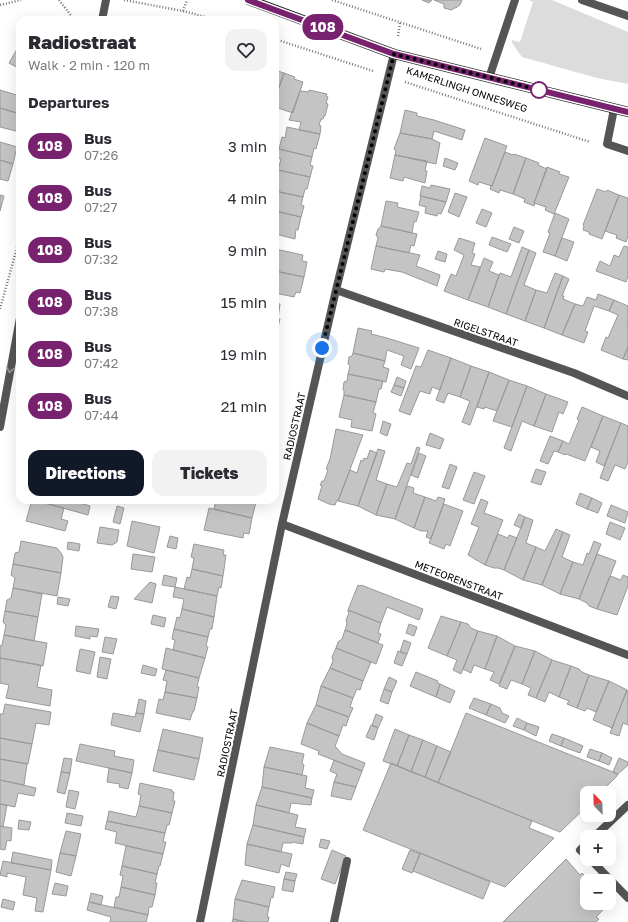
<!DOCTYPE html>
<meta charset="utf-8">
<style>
body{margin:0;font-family:"Golos Text",sans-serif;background:#f2f2f3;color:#2b2b33;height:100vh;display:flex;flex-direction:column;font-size:15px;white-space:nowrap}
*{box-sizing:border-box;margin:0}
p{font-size:13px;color:#7c7c81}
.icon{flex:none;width:22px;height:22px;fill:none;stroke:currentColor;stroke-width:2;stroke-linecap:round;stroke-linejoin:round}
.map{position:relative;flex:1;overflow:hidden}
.drawer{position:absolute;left:16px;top:16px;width:263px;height:488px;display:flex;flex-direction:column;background:#fff;border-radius:12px;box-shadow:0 4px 16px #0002}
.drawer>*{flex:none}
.badge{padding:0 8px;border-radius:13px;font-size:14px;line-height:26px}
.needle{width:26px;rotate:337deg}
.buttons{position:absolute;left:580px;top:786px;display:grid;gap:8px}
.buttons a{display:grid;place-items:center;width:36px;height:36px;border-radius:8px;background:#fff;box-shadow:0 4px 16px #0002;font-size:20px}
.you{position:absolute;width:20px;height:20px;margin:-10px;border:3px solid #fff;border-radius:50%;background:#1a73e8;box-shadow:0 0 0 6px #1a73e833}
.map>.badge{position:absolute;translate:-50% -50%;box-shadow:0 0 0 2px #fff}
h2{padding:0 12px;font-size:15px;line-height:36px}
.round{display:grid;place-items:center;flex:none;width:42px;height:42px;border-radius:12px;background:#f2f2f3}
.summary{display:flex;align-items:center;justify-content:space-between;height:68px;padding:0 12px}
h1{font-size:19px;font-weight:800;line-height:30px}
.button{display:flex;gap:8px;margin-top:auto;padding:8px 12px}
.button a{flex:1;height:46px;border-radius:12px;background:#111827;color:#fff;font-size:16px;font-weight:800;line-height:46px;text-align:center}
.button a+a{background:#f2f2f3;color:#2b2b33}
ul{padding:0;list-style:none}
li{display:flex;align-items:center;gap:12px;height:52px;padding:0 12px}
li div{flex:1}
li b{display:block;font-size:15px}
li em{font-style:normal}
li .badge{min-width:44px;font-weight:700;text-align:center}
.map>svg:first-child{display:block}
.green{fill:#dcdcdc}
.building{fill:#c4c4c4;stroke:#999}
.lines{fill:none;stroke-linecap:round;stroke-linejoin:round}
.primary-casing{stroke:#dbdbdb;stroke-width:11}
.path{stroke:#777;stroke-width:2.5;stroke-dasharray:1 2;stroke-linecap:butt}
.service{stroke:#555;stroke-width:8}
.minor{stroke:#555;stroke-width:8}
.tertiary{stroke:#555;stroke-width:8}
.primary{stroke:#000;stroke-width:10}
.oneway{stroke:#999}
.line-casing{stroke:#fff;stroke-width:9}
.line{stroke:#77216f;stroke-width:6}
.walk{stroke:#000;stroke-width:4;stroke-dasharray:0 7.2}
.stop-dot{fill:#fff;stroke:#77216f;stroke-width:2}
.labels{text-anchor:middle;stroke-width:4;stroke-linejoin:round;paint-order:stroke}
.street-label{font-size:10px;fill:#000;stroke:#fff}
</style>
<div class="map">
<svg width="628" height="922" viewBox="0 0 628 922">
<rect width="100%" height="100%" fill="#fff"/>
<path class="green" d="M 529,0 L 552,0 L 628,32 L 628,84 L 597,78 L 522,57 L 512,43 L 512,40 L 520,42 L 533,2 Z"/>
<path class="building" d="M 422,0 L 432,0 L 429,3 Z
M 434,0 L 462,0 L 460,5 L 457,7 L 456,8 L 454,8 L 452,10 L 444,8 L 444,4 Z
M 20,44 L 20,69 L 9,63 Z
M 275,70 L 284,73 L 275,99 Z
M 284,73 L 295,77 L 294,79 L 303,82 L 293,113 L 275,107 L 275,99 Z
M 0,90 L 20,96 L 20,114 L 0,108 Z
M 309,90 L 327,94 L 326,96 L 328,97 L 326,103 L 328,104 L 325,116 L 324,116 L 323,119 L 321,119 L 319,125 L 321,126 L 320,134 L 299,130 L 301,122 L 289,120 L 300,91 L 309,92 Z
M 0,108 L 20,114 L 20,132 L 0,127 Z
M 405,110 L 417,113 L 417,116 L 434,120 L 465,130 L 462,140 L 434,131 L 432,139 L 400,133 Z
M 287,127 L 320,134 L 316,149 L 314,148 L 312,157 L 279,149 L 282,137 L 285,138 Z
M 400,133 L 432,139 L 440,143 L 436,164 L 395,155 L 396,151 L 394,149 Z
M 485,138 L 507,146 L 492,186 L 479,182 L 478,185 L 469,181 Z
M 0,142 L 17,147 L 13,164 L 0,160 Z
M 279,149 L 312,157 L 310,165 L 313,166 L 310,177 L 278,170 L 281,159 L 277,158 Z
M 505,152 L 513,155 L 514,154 L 526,158 L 513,194 L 500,190 L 499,193 L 490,189 L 491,186 L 492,186 Z
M 395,155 L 427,161 L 425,171 L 427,171 L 425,183 L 404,177 L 403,181 L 390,178 Z
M 445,158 L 458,163 L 455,170 L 443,166 Z
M 526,158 L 539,163 L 538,165 L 547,169 L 534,203 L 535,203 L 534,206 L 524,202 L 525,199 L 513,194 Z
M 0,160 L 13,164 L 8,181 L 0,179 Z
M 547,167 L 560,172 L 559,174 L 569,177 L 554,214 L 545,210 L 546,207 L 534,203 Z
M 278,170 L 310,177 L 307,189 L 305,189 L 303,197 L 275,191 L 275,179 L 276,179 Z
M 431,185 L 450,189 L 446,202 L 420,196 L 422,186 L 430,188 Z
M 597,189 L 606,192 L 607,190 L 619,195 L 602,239 L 589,234 L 589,232 L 583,230 L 584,226 L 583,225 Z
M 275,191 L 303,197 L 301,205 L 304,206 L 301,217 L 275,211 Z
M 455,193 L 467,197 L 459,217 L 448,212 Z
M 0,195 L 4,196 L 0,211 Z
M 619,195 L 628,198 L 628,236 L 626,242 L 616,238 L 617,235 L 605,231 Z
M 421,196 L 446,202 L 441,214 L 438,213 L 437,216 L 425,213 L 426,207 L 419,205 Z
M 386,201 L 398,203 L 397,207 L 419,212 L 416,222 L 414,221 L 412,233 L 381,226 Z
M 482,209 L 492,213 L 486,227 L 476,223 Z
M 275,211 L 301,217 L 298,230 L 296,229 L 295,239 L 275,234 Z
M 555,213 L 569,219 L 555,256 L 543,252 L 550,233 L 548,232 Z
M 381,226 L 417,234 L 414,246 L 411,245 L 409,253 L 376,246 L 378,238 L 376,235 L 378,229 Z
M 514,227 L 524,231 L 519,243 L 509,239 Z
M 492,237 L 511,244 L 507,252 L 489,245 Z
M 459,238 L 475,243 L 472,253 L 475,254 L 471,265 L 480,267 L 468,300 L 444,291 L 451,274 L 456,276 L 464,255 L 454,250 Z
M 562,238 L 574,242 L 567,261 L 555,256 Z
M 376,246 L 420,255 L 416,266 L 440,275 L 437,286 L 402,272 L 385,269 L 384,272 L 371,269 Z
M 624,246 L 628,247 L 628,276 L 626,282 L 596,271 L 600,261 L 610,266 L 614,255 L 619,257 Z
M 522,247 L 529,250 L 506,314 L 488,307 L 500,273 L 511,277 Z
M 275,249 L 303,255 L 302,261 L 307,262 L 304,277 L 275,271 Z
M 529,250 L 536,253 L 524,285 L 536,290 L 525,321 L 506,314 Z
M 438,251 L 447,254 L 445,262 L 435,259 Z
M 484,258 L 493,262 L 489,271 L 499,275 L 488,307 L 468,300 Z
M 275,271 L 304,277 L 300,293 L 296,292 L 294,297 L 275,293 Z
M 555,273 L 563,276 L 544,328 L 525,321 L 536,290 L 547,293 Z
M 563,276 L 569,279 L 562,296 L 564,296 L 563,299 L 575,304 L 562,335 L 544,328 Z
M 598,294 L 614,300 L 609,311 L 594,306 L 585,331 L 588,332 L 584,343 L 562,335 L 575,304 L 583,306 L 587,297 L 596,300 Z
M 614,300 L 628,306 L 628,320 L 627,323 L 628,324 L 628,347 L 623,359 L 601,350 L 606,337 L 608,338 L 618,315 L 609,311 Z
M 275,303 L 280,304 L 278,319 L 280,319 L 277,331 L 275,330 Z
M 358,328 L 372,331 L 371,334 L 387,338 L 419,348 L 411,369 L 401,365 L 404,356 L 387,350 L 385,361 L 353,353 Z
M 628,347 L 628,360 L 623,359 Z
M 428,350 L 451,358 L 440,390 L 432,387 L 430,394 L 420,391 L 410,415 L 399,411 L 416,366 L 421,367 Z
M 353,353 L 385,361 L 383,367 L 389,369 L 386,382 L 348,374 L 350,366 L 348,364 L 349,357 L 352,356 Z
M 451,358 L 471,366 L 460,397 L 448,393 L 444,403 L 436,400 Z
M 471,366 L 489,372 L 470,425 L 462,422 L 470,401 L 460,397 Z
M 489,372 L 509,380 L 497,411 L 485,407 L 484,409 L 477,407 Z
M 348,374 L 383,381 L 381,389 L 379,389 L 376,402 L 344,395 L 344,391 L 343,389 L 344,382 L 347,381 Z
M 397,377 L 406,381 L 404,388 L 394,385 Z
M 509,380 L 527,386 L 512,427 L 493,421 Z
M 394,385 L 404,388 L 401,396 L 391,392 Z
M 527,386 L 546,394 L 534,426 L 522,421 L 511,451 L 504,448 Z
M 546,394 L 568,402 L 563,414 L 559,412 L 552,432 L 534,426 Z
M 344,395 L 376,402 L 373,413 L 376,414 L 372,431 L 351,427 L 352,420 L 339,417 Z
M 582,407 L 603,416 L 585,461 L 566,454 L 565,455 L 558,452 L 563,441 L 569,444 L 579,420 L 577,419 Z
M 603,416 L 621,423 L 604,466 L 596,462 L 600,451 L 591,447 Z
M 383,421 L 391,424 L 387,436 L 380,433 Z
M 621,423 L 628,426 L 628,462 L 625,469 L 615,465 L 608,481 L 600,478 Z
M 336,429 L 363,435 L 338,501 L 337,500 L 335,505 L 329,504 L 318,499 L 322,486 L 320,485 L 322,481 L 324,481 L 328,470 L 326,469 L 330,459 Z
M 430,433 L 444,439 L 440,449 L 426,445 Z
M 550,436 L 563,441 L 558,452 L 554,451 L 548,464 L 540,461 Z
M 417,447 L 420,448 L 395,519 L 376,515 L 387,484 L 397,487 L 407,463 L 411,464 Z
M 378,449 L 385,451 L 376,480 L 387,484 L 376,515 L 358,506 Z
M 370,450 L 377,453 L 358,506 L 338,501 L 350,470 L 357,473 L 361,460 L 363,461 L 364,458 L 367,459 Z
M 419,453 L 426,456 L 418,478 L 411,475 Z
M 450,464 L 457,467 L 449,489 L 442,487 Z
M 536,469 L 546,472 L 541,485 L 531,482 Z
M 474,472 L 485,476 L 474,504 L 463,500 Z
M 407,486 L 414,488 L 413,493 L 425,497 L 414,528 L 395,519 Z
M 580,493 L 592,498 L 587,509 L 576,504 Z
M 425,497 L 436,501 L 438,497 L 445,499 L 431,539 L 426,537 L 428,531 L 421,531 L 414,528 Z
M 592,498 L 602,503 L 598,513 L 587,509 Z
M 481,499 L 488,502 L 484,513 L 503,520 L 485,565 L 468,555 L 479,527 L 471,524 Z
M 32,500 L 64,508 L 61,519 L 68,521 L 65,531 L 26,521 Z
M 34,500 L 77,500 L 80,501 L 80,503 L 90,506 L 88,515 Z
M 111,500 L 126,500 L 125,504 Z
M 216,500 L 251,500 L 251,501 L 256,502 L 252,518 L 214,509 Z
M 444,504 L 463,511 L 450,546 L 446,544 L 444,549 L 429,543 Z
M 611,505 L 628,512 L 625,523 L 607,516 Z
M 117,506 L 124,508 L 120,524 L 113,522 Z
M 209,508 L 252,518 L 249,534 L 244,533 L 243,538 L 204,530 Z
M 519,514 L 525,517 L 521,528 L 514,525 Z
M 525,517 L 533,520 L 526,543 L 536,547 L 523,580 L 504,570 Z
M 132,521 L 160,527 L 154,553 L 127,546 Z
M 610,522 L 625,528 L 620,540 L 606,534 Z
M 100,527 L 119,530 L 117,542 L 112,545 L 97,543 Z
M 556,529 L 563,532 L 542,585 L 523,580 L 536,547 L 545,551 Z
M 563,532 L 570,535 L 562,557 L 573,562 L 560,594 L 542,585 Z
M 498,534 L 508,538 L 509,535 L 517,538 L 504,570 L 498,568 L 494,568 L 485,565 Z
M 170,536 L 178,538 L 176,549 L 167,547 Z
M 21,541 L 57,548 L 61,553 L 63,557 L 61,573 L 13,564 L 15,553 L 19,552 Z
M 594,541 L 601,544 L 579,599 L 560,594 L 573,562 L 583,565 L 587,553 L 589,554 Z
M 68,542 L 80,544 L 79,551 L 67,549 Z
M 194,544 L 224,550 L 223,555 L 226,555 L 223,576 L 192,569 L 194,558 L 191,557 Z
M 133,554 L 155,557 L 152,572 L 131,569 Z
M 597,554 L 616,561 L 597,609 L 589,606 L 587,603 L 579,599 Z
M 13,564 L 61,573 L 57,596 L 13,588 L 15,578 L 11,575 Z
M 192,569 L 223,576 L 221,588 L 219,587 L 217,596 L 184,589 L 187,577 L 190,578 Z
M 164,575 L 177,578 L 175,587 L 162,585 Z
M 623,575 L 628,577 L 628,586 L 617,615 L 597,609 L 610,576 L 621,580 Z
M 150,582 L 156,584 L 152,603 L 134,599 Z
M 358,585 L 360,586 L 361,585 L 423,609 L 419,620 L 387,607 L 381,623 L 348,610 Z
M 175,587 L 217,596 L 214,617 L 182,609 L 184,599 L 173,597 Z
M 13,588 L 42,594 L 38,617 L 5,611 L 7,600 L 11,598 Z
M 111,596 L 119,597 L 116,609 L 108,607 Z
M 58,597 L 70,599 L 68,606 L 57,604 Z
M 182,609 L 214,617 L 212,629 L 210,629 L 208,637 L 174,629 L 177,617 L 180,618 Z
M 348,610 L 381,623 L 378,633 L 381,634 L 378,643 L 345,630 L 347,624 L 346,620 L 349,613 L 348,612 Z
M 5,611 L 38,617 L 34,641 L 4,635 L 6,625 L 3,622 Z
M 153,615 L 166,618 L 164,627 L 151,624 Z
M 441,616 L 461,622 L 447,656 L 428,648 Z
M 461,622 L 468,624 L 471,628 L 478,631 L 461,674 L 453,670 L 457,660 L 447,656 Z
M 409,624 L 417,627 L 414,636 L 406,633 Z
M 76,626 L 99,629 L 97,637 L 90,636 L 90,639 L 75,636 Z
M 174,629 L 208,637 L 206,646 L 208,647 L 205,658 L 173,650 L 175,640 L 172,639 Z
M 345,630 L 383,645 L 376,664 L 336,648 L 338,642 L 342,639 Z
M 478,631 L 497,636 L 485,669 L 474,665 L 471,673 L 463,669 Z
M 4,635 L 47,643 L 43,666 L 0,658 L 0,646 L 2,645 Z
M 497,636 L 515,646 L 499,684 L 490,680 L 494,672 L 485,669 Z
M 105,637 L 117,639 L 113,654 L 102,652 Z
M 404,640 L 411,643 L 407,654 L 400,652 Z
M 515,646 L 535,651 L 522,684 L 511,680 L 507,689 L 499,686 Z
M 166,648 L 205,658 L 199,678 L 162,669 Z
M 336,648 L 371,662 L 363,681 L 330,668 L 333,661 L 332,657 Z
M 80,649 L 95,652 L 90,674 L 76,671 Z
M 398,651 L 407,654 L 402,666 L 394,663 Z
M 535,651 L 552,660 L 536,698 L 528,695 L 531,688 L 522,684 Z
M 100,657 L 111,659 L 107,679 L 97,677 Z
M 0,658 L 41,665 L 37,687 L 52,690 L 50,706 L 6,698 L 9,685 L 0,683 Z
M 552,660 L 571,666 L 559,697 L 549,692 L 545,702 L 536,698 Z
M 143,665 L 157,669 L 155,676 L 141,673 Z
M 571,666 L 579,669 L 582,672 L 589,675 L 577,708 L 567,704 L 569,701 L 559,697 Z
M 330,668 L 363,681 L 360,690 L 357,689 L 353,698 L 321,686 Z
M 166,670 L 199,678 L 197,687 L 199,687 L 197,698 L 165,692 L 167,681 L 163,680 Z
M 416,672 L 438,681 L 437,683 L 440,684 L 436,697 L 410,686 Z
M 589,675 L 609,681 L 596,712 L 587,708 L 585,711 L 577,708 Z
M 389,677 L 397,681 L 392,692 L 384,689 Z
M 609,681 L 627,690 L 612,728 L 593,720 Z
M 440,684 L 455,691 L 450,703 L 436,697 Z
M 321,686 L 353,698 L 350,707 L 353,708 L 349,717 L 316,705 Z
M 384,689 L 392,692 L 388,704 L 380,701 Z
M 627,690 L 628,691 L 628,725 L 623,723 L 619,736 L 610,733 Z
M 165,692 L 197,698 L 194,711 L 193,711 L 190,720 L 156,713 L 159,699 L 163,700 Z
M 474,698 L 491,704 L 486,715 L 469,708 Z
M 139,699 L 146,701 L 144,714 L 136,713 Z
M 5,704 L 51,712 L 49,725 L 36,723 L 32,744 L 0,738 L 0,714 L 3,714 Z
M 491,704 L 500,708 L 502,713 L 509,716 L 505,723 L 486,715 Z
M 316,705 L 349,717 L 346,726 L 343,725 L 339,736 L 307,723 Z
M 113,713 L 135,717 L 136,713 L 144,714 L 140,732 L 111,725 Z
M 466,713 L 613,772 L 618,775 L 600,793 L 587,793 L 587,806 L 560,832 L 438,783 Z
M 376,714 L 383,717 L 378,728 L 372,725 Z
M 517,718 L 527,723 L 524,730 L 513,726 Z
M 307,723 L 339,736 L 335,746 L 342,754 L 365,763 L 362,771 L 318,754 L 319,751 L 301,744 Z
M 527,723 L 539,727 L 536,736 L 524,730 Z
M 371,725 L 378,728 L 374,740 L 366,737 Z
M 163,729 L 203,738 L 199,759 L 158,750 Z
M 395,729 L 409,735 L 397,766 L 383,761 Z
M 552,734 L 564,738 L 561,746 L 549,741 Z
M 409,735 L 423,740 L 411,772 L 397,766 Z
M 0,738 L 32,744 L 28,764 L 0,759 Z
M 564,738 L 583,746 L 580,753 L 561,746 Z
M 423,740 L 437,746 L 425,777 L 411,772 Z
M 80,744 L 115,751 L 114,756 L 134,760 L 132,773 L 76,761 Z
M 437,746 L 451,752 L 438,783 L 425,777 Z
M 270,747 L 304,754 L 302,763 L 304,765 L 302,775 L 264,767 Z
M 590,749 L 602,753 L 599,761 L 587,757 Z
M 158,750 L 199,759 L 194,780 L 153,771 Z
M 602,753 L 612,758 L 609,765 L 599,761 Z
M 64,758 L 72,759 L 70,773 L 61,772 Z
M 619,758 L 628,762 L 628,765 L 618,774 L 613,772 Z
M 0,759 L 27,764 L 24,785 L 0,780 Z
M 334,760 L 362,771 L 356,787 L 334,782 L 337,774 L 330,771 Z
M 391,763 L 532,821 L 529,828 L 554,838 L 505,887 L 363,830 Z
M 264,767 L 307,776 L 305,788 L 314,790 L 312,798 L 262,787 Z
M 109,768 L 132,773 L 128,789 L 119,787 L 120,784 L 107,782 Z
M 61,772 L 70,773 L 65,794 L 57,792 Z
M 0,780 L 36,788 L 34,796 L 18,793 L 15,807 L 0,804 Z
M 334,782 L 356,787 L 351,800 L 331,796 Z
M 140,783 L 172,790 L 172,792 L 174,792 L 173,801 L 175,801 L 172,813 L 139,806 L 141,795 L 138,794 Z
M 262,787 L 312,798 L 311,805 L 291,803 L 289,813 L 256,805 Z
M 69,790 L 79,792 L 75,809 L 66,807 Z
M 0,804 L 7,805 L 3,827 L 0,826 Z
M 256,805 L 298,815 L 295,827 L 306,829 L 304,837 L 253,825 Z
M 139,806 L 172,813 L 169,825 L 167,825 L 165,833 L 107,821 L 109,811 L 136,817 Z
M 67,813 L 83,816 L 81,826 L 65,823 Z
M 19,820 L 31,822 L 29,830 L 18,829 Z
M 107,821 L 165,833 L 163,842 L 166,842 L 163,854 L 115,843 L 117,832 L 105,829 Z
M 253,825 L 304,837 L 303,844 L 292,842 L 292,843 L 283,843 L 281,852 L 247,844 Z
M 0,826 L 12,828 L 11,841 L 7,840 L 5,850 L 0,849 Z
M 66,831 L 81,834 L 76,856 L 60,853 Z
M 321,839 L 330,841 L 327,849 L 319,847 Z
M 247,844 L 292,854 L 289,867 L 281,864 L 279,873 L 245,865 Z
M 126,846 L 163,854 L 160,866 L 159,866 L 157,874 L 122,866 Z
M 332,850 L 346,856 L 335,884 L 321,879 Z
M 410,850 L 420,854 L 412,873 L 402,869 Z
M 13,852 L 52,860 L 51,870 L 11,863 Z
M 60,853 L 76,856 L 71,876 L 56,872 Z
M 420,853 L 490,882 L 483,899 L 413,871 Z
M 566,859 L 580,875 L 582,873 L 590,881 L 587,881 L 587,903 L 608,903 L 609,904 L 596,917 L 599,919 L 596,922 L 503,922 Z
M 3,861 L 51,870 L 43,912 L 35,911 L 37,898 L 23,895 L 26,877 L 7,873 L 7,877 L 0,875 Z
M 122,866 L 157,874 L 155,883 L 157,883 L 155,895 L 121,887 L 123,876 L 120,875 Z
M 286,872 L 297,874 L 295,881 L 284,879 Z
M 284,879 L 295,881 L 293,892 L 282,890 Z
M 242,880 L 275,887 L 273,898 L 271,897 L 269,907 L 235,899 Z
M 55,883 L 68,886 L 66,896 L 52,894 Z
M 121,887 L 155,895 L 152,907 L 149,907 L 148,915 L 114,907 L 116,897 L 119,897 Z
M 91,893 L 103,896 L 101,905 L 89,902 Z
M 3,899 L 15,902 L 13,910 L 1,907 Z
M 235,899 L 269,907 L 267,917 L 269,917 L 268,922 L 246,922 L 233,919 Z
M 89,902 L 148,915 L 146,922 L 110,922 L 111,917 L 87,910 Z
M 233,919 L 246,922 L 232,922 Z"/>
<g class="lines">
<defs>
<path id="primary" d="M 249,0 L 394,54 L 628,112"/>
</defs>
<use href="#primary" class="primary-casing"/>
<path class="path" d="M 59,0 L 73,18 L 73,20
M 124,0 L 183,11 L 187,0
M 332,0 L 481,49
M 0,5 L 21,0
M 183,11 L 217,20
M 398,36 L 400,23
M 275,39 L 373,71
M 405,82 L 590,142
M 0,309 L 20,237"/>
<path class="service" d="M 594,837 L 628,805
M 587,843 L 580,850 L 587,856
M 590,859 L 628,898
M 334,922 L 347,861"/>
<path class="minor" d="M 582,0 L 628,16
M 489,78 L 515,0
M 614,109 L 607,144 L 628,151
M 336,290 L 574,373 L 628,396
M 282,524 L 628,655
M 200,922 L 282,524 L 336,290 L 394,54"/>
<path class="tertiary" d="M 102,20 L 106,0
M 0,427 L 20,318"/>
<use href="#primary" class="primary"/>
</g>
<defs><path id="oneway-chevron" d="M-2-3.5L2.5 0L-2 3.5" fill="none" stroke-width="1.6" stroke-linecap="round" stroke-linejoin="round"/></defs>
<use class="oneway" href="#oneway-chevron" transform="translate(10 370) rotate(100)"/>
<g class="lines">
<defs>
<path id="line" d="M 248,0 L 394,54 L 628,112"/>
</defs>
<use href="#line" class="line-casing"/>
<use href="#line" class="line"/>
<path class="walk" d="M 322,348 L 394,54 L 544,91 L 539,90"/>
</g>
<circle class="stop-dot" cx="539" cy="90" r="8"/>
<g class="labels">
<g class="street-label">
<text transform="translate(467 89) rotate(18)" y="4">KAMERLINGH ONNESWEG</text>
<text transform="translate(486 332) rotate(19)" y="4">RIGELSTRAAT</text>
<text transform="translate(294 426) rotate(-77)" y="4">RADIOSTRAAT</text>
<text transform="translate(459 580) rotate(21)" y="4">METEORENSTRAAT</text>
<text transform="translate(227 743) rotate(-78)" y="4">RADIOSTRAAT</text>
</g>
</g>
</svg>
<div class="buttons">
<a><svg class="needle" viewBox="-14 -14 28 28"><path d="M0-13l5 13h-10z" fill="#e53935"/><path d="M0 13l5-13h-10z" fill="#7c7c81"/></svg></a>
<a>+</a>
<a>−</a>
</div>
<div class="you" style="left:322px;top:348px"></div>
<b class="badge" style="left:323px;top:27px;background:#77216f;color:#fff">108</b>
<section class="drawer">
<div class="summary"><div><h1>Radiostraat</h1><p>Walk · 2 min · 120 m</p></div><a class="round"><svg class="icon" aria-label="heart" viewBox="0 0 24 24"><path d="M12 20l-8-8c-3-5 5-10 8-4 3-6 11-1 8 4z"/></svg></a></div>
<h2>Departures</h2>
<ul>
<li><span class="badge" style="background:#77216f;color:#fff">108</span><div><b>Bus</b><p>07:26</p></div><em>3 min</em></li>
<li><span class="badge" style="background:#77216f;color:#fff">108</span><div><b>Bus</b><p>07:27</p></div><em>4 min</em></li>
<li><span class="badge" style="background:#77216f;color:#fff">108</span><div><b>Bus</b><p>07:32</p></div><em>9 min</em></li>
<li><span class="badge" style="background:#77216f;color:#fff">108</span><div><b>Bus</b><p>07:38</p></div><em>15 min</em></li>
<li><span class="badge" style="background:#77216f;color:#fff">108</span><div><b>Bus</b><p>07:42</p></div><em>19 min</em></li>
<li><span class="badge" style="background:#77216f;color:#fff">108</span><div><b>Bus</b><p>07:44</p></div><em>21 min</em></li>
</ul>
<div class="button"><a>Directions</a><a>Tickets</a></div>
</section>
</div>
